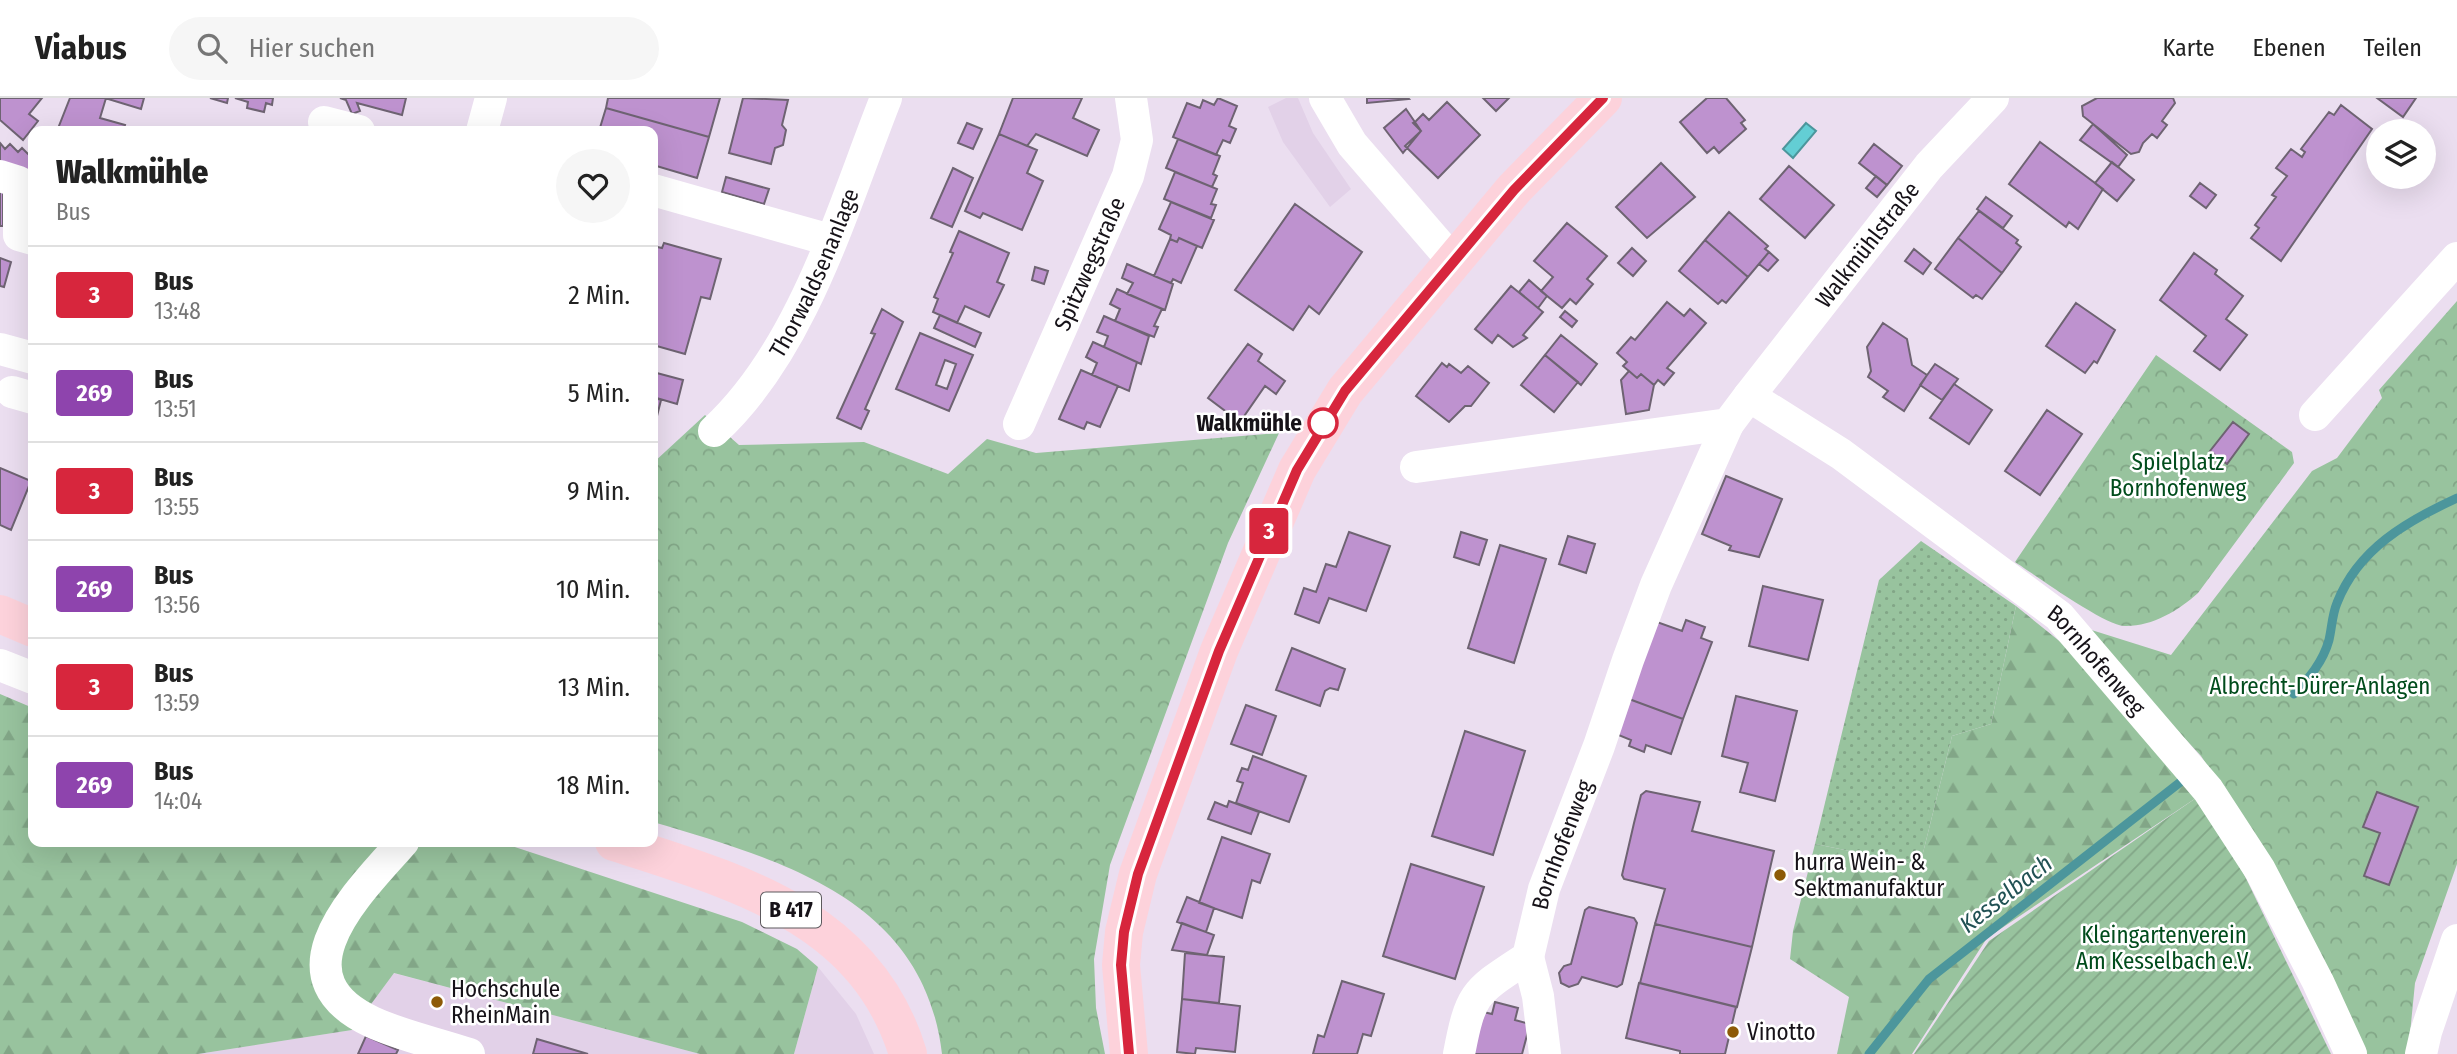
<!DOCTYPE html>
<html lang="de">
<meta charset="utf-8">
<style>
body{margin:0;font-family:"Fira Sans Condensed",sans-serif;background:#f6f6f6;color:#222;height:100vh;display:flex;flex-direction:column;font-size:26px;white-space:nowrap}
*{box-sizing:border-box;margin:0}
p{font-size:23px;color:#767676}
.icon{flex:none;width:38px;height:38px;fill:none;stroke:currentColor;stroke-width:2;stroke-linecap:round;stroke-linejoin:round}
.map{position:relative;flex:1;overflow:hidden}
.panel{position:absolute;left:28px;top:28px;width:630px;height:721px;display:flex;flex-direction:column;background:#fff;border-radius:14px;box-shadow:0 7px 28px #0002}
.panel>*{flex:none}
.badge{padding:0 14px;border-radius:5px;font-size:24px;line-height:46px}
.fabs{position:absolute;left:2366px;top:21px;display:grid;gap:14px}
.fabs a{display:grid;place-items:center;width:70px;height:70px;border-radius:50%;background:#fff;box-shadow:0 7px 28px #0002;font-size:35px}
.map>.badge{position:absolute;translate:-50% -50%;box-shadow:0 0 0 4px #fff}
.round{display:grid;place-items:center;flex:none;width:74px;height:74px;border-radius:37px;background:#f6f6f6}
.overview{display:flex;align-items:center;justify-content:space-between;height:119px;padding:0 28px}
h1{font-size:33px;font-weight:800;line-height:52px}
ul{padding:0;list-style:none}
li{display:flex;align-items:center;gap:21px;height:98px;padding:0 28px;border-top:2px solid #e0e0e0}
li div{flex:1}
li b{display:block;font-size:26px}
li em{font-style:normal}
li .badge{min-width:77px;font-weight:700;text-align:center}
header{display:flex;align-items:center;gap:42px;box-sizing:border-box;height:98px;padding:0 35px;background:#fff;border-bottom:2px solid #e0e0e0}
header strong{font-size:33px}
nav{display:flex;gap:38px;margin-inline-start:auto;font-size:24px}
.search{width:490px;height:63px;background:#f6f6f6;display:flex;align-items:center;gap:18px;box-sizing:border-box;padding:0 24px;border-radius:38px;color:#767676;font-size:26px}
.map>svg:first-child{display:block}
.built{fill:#e2d1e8}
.grass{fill:url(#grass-dots)}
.forest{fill:url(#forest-firs)}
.park{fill:url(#park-crowns)}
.garden{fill:url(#garden-furrows)}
.water{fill:#63ced4;stroke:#4c969c;stroke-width:2}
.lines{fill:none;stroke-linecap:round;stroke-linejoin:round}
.stream{stroke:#4c969c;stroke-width:9}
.building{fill:#be92cf;stroke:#6e6372;stroke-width:2;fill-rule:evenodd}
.minor{stroke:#fff;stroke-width:32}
.major{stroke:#fdd2db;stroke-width:38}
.line-casing{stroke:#fff;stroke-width:16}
.line{stroke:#d7263d;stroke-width:10}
.stop-dot{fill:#fff;stroke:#d7263d;stroke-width:3.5}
.poi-dot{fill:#8d5a07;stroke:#fff;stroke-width:2.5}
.labels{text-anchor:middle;stroke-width:5;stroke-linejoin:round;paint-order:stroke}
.shield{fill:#fff;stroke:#5c595d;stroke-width:2}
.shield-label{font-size:21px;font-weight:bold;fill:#161218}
.street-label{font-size:23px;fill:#161218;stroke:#fff}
.stop-label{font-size:23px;font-weight:bold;fill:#161218;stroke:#fff;text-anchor:end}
.park-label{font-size:23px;fill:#014c1c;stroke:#fff}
.poi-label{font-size:23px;fill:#161218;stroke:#fff;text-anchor:start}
.water-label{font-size:24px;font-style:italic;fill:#215154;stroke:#fff}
</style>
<header>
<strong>Viabus</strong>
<div class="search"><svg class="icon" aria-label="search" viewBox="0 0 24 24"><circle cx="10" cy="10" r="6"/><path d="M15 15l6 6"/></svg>Hier suchen</div>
<nav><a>Karte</a><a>Ebenen</a><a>Teilen</a></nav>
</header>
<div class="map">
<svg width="2457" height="956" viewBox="0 0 2457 956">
<defs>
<pattern id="grass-dots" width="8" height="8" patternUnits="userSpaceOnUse" patternTransform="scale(1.75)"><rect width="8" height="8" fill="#98c39e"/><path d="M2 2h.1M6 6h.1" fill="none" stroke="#82a687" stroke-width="1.8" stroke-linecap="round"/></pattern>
<pattern id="forest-firs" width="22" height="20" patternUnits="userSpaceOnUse" patternTransform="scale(1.75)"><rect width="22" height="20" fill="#98c39e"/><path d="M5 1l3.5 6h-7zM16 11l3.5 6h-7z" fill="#82a687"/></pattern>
<pattern id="park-crowns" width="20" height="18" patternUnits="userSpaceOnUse" patternTransform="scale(1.75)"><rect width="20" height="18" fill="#98c39e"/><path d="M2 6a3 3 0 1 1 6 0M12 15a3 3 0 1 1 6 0" fill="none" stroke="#82a687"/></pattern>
<pattern id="garden-furrows" width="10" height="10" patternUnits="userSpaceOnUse" patternTransform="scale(1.75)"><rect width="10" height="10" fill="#98c39e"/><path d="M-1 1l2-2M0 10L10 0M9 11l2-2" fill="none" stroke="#82a687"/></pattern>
</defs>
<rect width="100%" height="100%" fill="#ebdef0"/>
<path class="built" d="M 1286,0 L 1298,0 L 1313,35 L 1351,91 L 1330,109 L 1283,44 L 1268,9 Z
M 818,869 L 856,916 L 874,956 L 794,956 Z
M 393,875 L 700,956 L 198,956 L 352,932 Z"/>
<path class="grass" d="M 1921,443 L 2016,508 L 1991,626 L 1952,638 L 1920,767 L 1815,746 L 1879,482 Z"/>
<path class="forest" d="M 2016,508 L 2104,579 L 2196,700 L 1987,840 L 1912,956 L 1837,956 L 1849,899 L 1790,861 L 1793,833 L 1815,746 L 1920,767 L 1952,638 L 1991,626 Z
M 0,596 L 33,610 L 33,744 L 500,744 L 742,824 L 797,851 L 818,869 L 794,956 L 700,956 L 394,875 L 352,932 L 198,956 L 0,956 Z"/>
<path class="park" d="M 2457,203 L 2457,766 L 2415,885 L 2408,956 L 2366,956 L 2269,760 L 2201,658 L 2082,529 L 2171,557 L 2312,373 L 2337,360 L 2382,300 L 2379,292 Z
M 2156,257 L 2292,354 L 2294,365 L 2198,495 C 2178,513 2151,529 2124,528 C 2104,527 2035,477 2015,464 Z
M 705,317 L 739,347 L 864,344 L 948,376 L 987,341 L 1036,355 L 1279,335 L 1228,445 L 1110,767 L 1094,861 L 1096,910 L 1105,956 L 942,956 C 924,801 781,762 653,724 L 653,365 Z"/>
<path class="garden" d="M 2196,700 L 2241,770 L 2331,956 L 1914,956 L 1989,843 Z"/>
<path class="water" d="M 1806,25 L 1816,33 L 1793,60 L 1783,51 Z"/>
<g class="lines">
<path class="stream" d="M 2294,596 C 2309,580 2323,564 2329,542 C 2332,529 2332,517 2337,505 C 2358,451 2407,423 2457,400
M 1869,956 L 1929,881 L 2183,682"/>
</g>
<path class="building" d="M 0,0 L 42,0 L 29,16 L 38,23 L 23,42 L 0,22 Z
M 70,0 L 106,0 L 100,20 L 125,27 L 123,33 L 57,33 Z
M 105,0 L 144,0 L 141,11 Z
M 210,0 L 228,0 L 227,5 Z
M 235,0 L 273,0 L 272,7 L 266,5 L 264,14 L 247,10 L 248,4 Z
M 340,0 L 406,0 L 402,17 L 357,5 L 360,13 L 352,16 L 346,2 Z
M 608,0 L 720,0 L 709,39 L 606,10 Z
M 743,0 L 788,2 L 782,27 L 786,32 L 783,47 L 775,50 L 771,66 L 729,55 Z
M 1013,0 L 1082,0 L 1073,20 L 1099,32 L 1087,58 L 1036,36 L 1027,48 L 999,36 Z
M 1218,0 L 1237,8 L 1229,28 L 1236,31 L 1230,45 L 1223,42 L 1216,57 L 1173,39 L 1187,5 L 1200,10 L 1203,2 L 1214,7 Z
M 1367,0 L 1408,0 L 1409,1 L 1367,5 Z
M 1483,0 L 1509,0 L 1496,13 Z
M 1707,0 L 1726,0 L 1745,22 L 1741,25 L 1746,31 L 1719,55 L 1714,49 L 1707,55 L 1680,24 Z
M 2097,0 L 2173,0 L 2175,5 L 2162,23 L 2167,27 L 2157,40 L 2152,36 L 2143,45 L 2139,54 L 2131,56 L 2083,18 L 2082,8 Z
M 2377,0 L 2416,0 L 2403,19 Z
M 1447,4 L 1480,37 L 1438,80 L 1405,48 L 1421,33 L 1413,25 L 1416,23 L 1423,16 L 1429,22 Z
M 2341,7 L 2372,31 L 2281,163 L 2251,140 L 2259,130 L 2255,127 L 2276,99 L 2272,97 L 2287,78 L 2276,70 L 2291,51 L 2302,59 L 2305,54 L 2301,51 L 2329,14 L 2334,17 Z
M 606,10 L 709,39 L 697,80 L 653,67 L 653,33 L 599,33 Z
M 1406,11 L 1421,33 L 1403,55 L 1384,30 Z
M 967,25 L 982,31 L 973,51 L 958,45 Z
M 2093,26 L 2127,57 L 2118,69 L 2080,42 Z
M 999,36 L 1037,52 L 1027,75 L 1043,83 L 1022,132 L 983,115 L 980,120 L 965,113 Z
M 1178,41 L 1220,58 L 1213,76 L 1217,78 L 1212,89 L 1166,70 Z
M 2040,44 L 2103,91 L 2078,131 L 2069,124 L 2066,129 L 2009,86 Z
M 0,45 L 5,51 L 10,46 L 18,54 L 22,50 L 29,57 L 33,54 L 33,70 L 26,77 L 0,67 Z
M 1874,46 L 1902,68 L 1887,87 L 1859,65 Z
M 2112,64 L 2134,82 L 2117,103 L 2095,85 Z
M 1661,65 L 1695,99 L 1647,140 L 1616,109 Z
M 1789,68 L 1834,107 L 1805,140 L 1760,101 Z
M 953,70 L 973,80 L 952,129 L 931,120 Z
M 1175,74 L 1217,91 L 1211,106 L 1216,107 L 1211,120 L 1164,101 Z
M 1876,78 L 1887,87 L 1877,99 L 1866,90 Z
M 726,79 L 769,91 L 764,106 L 722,94 Z
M 2200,85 L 2216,97 L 2206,110 L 2190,98 Z
M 0,94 L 3,94 L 3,128 L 0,128 Z
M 1986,99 L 2012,118 L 2003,130 L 1977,111 Z
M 1171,104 L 1214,122 L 1202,150 L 1179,140 L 1177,144 L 1170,141 L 1171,137 L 1159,131 Z
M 1295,106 L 1362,154 L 1319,216 L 1309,208 L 1293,232 L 1235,192 Z
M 1979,113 L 2018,142 L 2016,145 L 2021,149 L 2002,175 L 1958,140 Z
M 1729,114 L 1768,148 L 1765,151 L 1769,154 L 1748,179 L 1705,142 Z
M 1567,125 L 1607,158 L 1587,181 L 1593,186 L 1576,206 L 1570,201 L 1562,210 L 1541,193 L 1553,179 L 1534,163 Z
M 959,133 L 1009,155 L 997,184 L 1004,187 L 989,219 L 965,208 L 957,225 L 933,214 L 938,201 L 934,199 L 953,155 L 950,154 Z
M 1179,140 L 1197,148 L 1181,185 L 1173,181 L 1171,185 L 1154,178 L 1170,141 L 1177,144 Z
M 1958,140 L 2002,175 L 1982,201 L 1976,197 L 1973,200 L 1935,171 Z
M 1705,142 L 1748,179 L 1726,205 L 1722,202 L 1718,206 L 1679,173 Z
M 664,145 L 721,161 L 710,201 L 701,199 L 685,256 L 653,247 L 653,148 L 662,150 Z
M 1632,150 L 1646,163 L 1633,178 L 1618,165 Z
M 1914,151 L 1931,165 L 1923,176 L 1905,163 Z
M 1769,154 L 1778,162 L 1768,173 L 1759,166 Z
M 2194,155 L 2217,172 L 2215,176 L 2243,198 L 2226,221 L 2247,237 L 2220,272 L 2194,253 L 2206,238 L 2160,202 Z
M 0,160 L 11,164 L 4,189 L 0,188 Z
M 1127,166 L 1173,186 L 1165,212 L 1127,196 L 1133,185 L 1122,180 Z
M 1035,169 L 1048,173 L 1044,186 L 1032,182 Z
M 1529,182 L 1547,198 L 1538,210 L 1519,194 Z
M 1511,188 L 1543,214 L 1523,237 L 1527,240 L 1513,249 L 1498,237 L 1492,245 L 1475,231 Z
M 1117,191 L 1162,211 L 1154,228 L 1158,229 L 1154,239 L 1115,223 L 1120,211 L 1110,206 Z
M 1667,204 L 1684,218 L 1690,211 L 1706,225 L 1667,270 L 1674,275 L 1664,287 L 1658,282 L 1654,287 L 1641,276 L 1637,280 L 1623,268 L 1627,264 L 1617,255 L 1631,239 L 1635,242 Z
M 2076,205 L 2115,232 L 2097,265 L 2094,263 L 2085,275 L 2046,248 Z
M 882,211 L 903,224 L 865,311 L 869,313 L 861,331 L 837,320 L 875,236 L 871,235 Z
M 1565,213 L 1577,223 L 1572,229 L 1560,219 Z
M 940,217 L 981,235 L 975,249 L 934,230 Z
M 1104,218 L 1149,238 L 1141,266 L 1104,249 L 1108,238 L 1097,234 Z
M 1883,225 L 1907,241 L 1912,267 L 1927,277 L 1904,313 L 1883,299 L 1888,293 L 1868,279 L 1871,273 L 1867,249 Z
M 920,235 L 973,257 L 949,313 L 896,291 ZM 945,262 L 956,266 L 947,291 L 936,287 Z
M 1561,237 L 1597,266 L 1581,287 L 1545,257 Z
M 1093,244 L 1137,264 L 1129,293 L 1092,277 L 1097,265 L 1086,259 Z
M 1248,246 L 1262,256 L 1258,263 L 1285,283 L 1276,296 L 1265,288 L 1240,324 L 1208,300 Z
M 1545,257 L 1578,284 L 1554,314 L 1521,287 Z
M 1442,265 L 1447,269 L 1449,266 L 1461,275 L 1468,268 L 1489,285 L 1471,308 L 1465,308 L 1449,324 L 1416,298 Z
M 1935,266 L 1958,281 L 1942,302 L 1920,287 Z
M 1081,272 L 1118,288 L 1100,329 L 1087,324 L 1084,331 L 1059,321 Z
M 1629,273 L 1637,280 L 1641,276 L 1654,287 L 1649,312 L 1626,316 L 1621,282 Z
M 653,274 L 683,282 L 677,306 L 653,299 Z
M 1954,286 L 1992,312 L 1969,346 L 1930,320 Z
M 653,299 L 661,302 L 655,326 L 653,325 Z
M 2047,312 L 2082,336 L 2040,397 L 2005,373 Z
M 2233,324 L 2249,336 L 2227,366 L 2210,353 Z
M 0,370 L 31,383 L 11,432 L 0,427 Z
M 1726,378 L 1782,401 L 1759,459 L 1729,452 L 1731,448 L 1702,436 Z
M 1349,434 L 1390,448 L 1366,513 L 1329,500 L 1319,525 L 1295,516 L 1304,490 L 1316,494 L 1326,466 L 1336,469 Z
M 1461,434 L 1487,442 L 1479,467 L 1454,459 Z
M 1568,438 L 1595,446 L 1586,475 L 1559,466 Z
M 1500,447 L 1546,461 L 1514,565 L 1468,550 Z
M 1763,488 L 1823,502 L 1808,562 L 1749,548 Z
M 1686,522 L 1705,529 L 1701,540 L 1712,544 L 1683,621 L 1629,601 L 1657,524 L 1682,533 Z
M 1292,550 L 1345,571 L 1338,592 L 1330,590 L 1325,593 L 1320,608 L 1276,592 Z
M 1736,598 L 1797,613 L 1775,703 L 1740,694 L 1748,665 L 1722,658 Z
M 1629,601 L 1683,621 L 1671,656 L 1646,647 L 1644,654 L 1629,648 L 1631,642 L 1616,636 Z
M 1246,607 L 1276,618 L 1262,657 L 1231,646 Z
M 1465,633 L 1525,653 L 1493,757 L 1432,738 Z
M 1253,658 L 1306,678 L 1289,724 L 1236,705 L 1243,685 L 1237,683 L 1242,670 L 1248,672 Z
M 1646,693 L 1700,704 L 1692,733 L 1774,753 L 1752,849 L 1655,826 L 1665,791 L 1624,781 L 1622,777 L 1634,725 L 1641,697 Z
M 2377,694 L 2418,709 L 2389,787 L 2364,778 L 2380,735 L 2363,729 Z
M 1229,703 L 1259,714 L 1251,736 L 1208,721 L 1215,704 L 1227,709 Z
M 1222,739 L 1270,756 L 1260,785 L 1252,782 L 1242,820 L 1199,805 Z
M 1411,766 L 1484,789 L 1455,881 L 1383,858 Z
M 1187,799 L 1214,810 L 1206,834 L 1177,824 Z
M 1589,809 L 1634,820 L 1637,825 L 1622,886 L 1617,889 L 1582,879 L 1578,886 L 1569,889 L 1561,885 L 1559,875 L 1564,868 L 1571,866 L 1585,812 Z
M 1182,825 L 1214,837 L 1207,857 L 1172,852 Z
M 1655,826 L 1752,849 L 1737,909 L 1640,885 Z
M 1185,855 L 1224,859 L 1219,905 L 1182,901 Z
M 1342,883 L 1384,896 L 1371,938 L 1363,936 L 1357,956 L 1313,956 L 1318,937 L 1324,939 Z
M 1639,885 L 1736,909 L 1725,956 L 1680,956 L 1680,953 L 1626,940 Z
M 1182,901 L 1240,908 L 1235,954 L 1196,950 L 1195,956 L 1177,954 Z
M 1495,904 L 1518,910 L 1515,922 L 1530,926 L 1522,956 L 1468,956 L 1479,913 L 1492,916 Z
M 366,938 L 398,952 L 396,956 L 358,956 Z
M 537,941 L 588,956 L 533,956 Z"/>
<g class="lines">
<g class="minor">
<path d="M 1325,0 L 1352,46 L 1453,163"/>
<path d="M 324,24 L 359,33"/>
<path d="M 482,33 L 491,0"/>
<path d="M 0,78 L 19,84 L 19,137 L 33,141"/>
<path d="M 653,92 L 830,142"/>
<path d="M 0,251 L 33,260"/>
<path d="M 12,294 L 33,300"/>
<path id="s1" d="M 1749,298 L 1929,68 L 1993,0"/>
<path d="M 2315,317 L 2457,160"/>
<path id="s2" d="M 1019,326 L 1128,78 L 1137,42 L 1131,0"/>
<path id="s3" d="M 714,333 C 803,251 842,111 886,0"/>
<path id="s4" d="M 1416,369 L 1728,326 L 1749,298 L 1841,356 L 2059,518 L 2208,692 L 2260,772 L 2318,884 L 2351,956"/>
<path d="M 0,567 L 33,580"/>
<path d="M 403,744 C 360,793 271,877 372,924 C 402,938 437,945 469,956"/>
<path d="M 1528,859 L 1538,898 L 1545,956"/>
<path id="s5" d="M 1459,956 C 1471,893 1475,894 1528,859 L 1544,791 L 1599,648 L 1628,562 L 1656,487 L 1728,326"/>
<path d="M 2421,956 L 2426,934 L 2457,842"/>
</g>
<path class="major" d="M 0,516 L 33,530
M 614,744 C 737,784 866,818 908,956
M 1129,956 L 1121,867 L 1124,834 L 1138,776 L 1219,553 L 1297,372 L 1345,293 L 1514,91 L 1603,0"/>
</g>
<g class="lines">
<defs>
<path id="line" d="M 1129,956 L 1121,867 L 1124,834 L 1138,776 L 1219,553 L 1297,372 L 1345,293 L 1514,92 L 1603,0"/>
</defs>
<use href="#line" class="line-casing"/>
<use href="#line" class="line"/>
</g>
<circle class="stop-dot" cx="1323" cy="325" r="14"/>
<g class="poi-dot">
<circle cx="1780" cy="777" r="7"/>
<circle cx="437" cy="904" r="7"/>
<circle cx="1733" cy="934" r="7"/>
</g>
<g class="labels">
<rect class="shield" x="761" y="794.5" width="60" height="35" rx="5"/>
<g class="shield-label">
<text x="791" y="819">B 417</text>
</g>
<g class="street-label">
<text dy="8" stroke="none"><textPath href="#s1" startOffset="192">Walkmühlstraße</textPath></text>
<text dy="8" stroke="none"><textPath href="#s2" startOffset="175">Spitzwegstraße</textPath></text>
<text dy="8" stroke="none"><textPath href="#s3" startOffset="189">Thorwaldsenanlage</textPath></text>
<text dy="8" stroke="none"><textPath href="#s4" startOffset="788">Bornhofenweg</textPath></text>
<text dy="8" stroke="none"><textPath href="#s5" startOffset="243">Bornhofenweg</textPath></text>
</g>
<g class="stop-label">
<text x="1302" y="333">Walkmühle</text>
</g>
<g class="park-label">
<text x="2178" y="372">Spielplatz<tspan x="2178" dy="26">Bornhofenweg</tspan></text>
<text x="2320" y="596">Albrecht-Dürer-Anlagen</text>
<text x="2164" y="845">Kleingartenverein<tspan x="2164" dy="26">Am Kesselbach e.V.</tspan></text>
</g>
<g class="poi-label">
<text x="1794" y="772">hurra Wein- &amp;<tspan x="1794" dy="26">Sektmanufaktur</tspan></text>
<text x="451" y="899">Hochschule<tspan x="451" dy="26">RheinMain</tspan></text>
<text x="1747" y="942">Vinotto</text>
</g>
<g class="water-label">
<text transform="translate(2006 796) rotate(-38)" y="8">Kesselbach</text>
</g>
</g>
</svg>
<div class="fabs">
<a><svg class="icon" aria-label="layers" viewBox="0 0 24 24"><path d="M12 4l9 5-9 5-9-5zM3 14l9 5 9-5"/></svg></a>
</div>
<b class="badge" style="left:1269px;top:433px;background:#d7263d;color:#fff">3</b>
<section class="panel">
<div class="overview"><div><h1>Walkmühle</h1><p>Bus</p></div><a class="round"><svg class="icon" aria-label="heart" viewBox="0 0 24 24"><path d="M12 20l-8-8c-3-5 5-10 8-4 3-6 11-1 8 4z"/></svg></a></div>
<ul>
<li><span class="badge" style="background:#d7263d;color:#fff">3</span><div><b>Bus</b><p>13:48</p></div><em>2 Min.</em></li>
<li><span class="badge" style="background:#8e44ad;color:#fff">269</span><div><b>Bus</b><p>13:51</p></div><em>5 Min.</em></li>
<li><span class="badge" style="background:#d7263d;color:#fff">3</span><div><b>Bus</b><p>13:55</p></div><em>9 Min.</em></li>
<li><span class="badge" style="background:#8e44ad;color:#fff">269</span><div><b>Bus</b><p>13:56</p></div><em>10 Min.</em></li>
<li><span class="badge" style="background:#d7263d;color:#fff">3</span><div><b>Bus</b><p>13:59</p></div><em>13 Min.</em></li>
<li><span class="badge" style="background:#8e44ad;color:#fff">269</span><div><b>Bus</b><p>14:04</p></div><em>18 Min.</em></li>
</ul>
</section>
</div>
